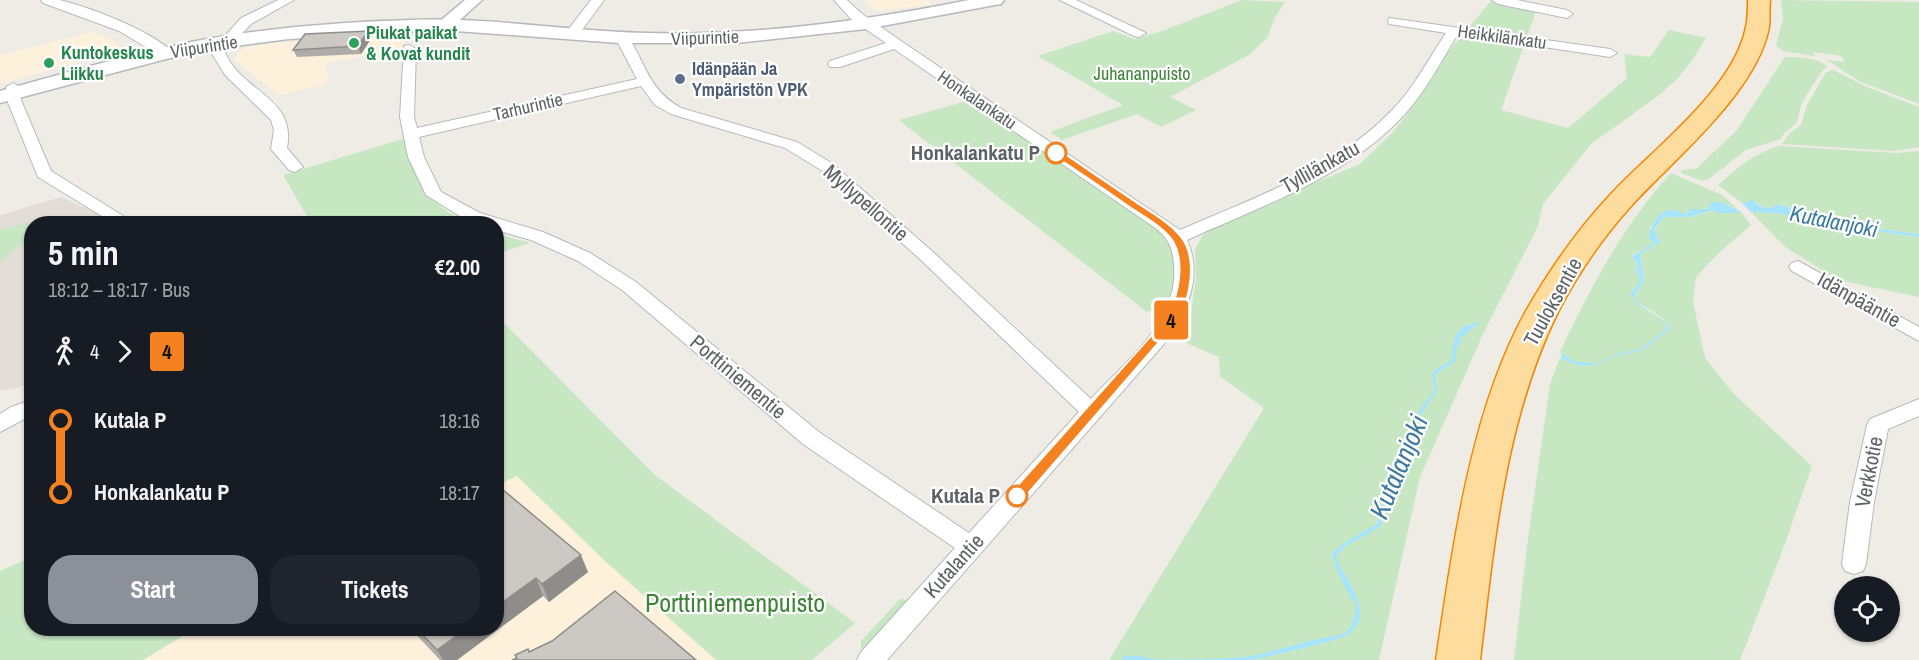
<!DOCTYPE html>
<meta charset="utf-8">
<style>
body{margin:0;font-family:"Archivo Narrow",sans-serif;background:#20242c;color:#f1f3f6;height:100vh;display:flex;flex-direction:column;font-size:22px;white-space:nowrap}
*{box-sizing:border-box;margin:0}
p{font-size:20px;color:#9ea1a6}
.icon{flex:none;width:33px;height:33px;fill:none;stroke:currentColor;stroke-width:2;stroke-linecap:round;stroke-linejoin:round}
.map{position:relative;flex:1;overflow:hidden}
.details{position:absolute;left:24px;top:216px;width:480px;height:420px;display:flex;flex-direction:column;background:#171b24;border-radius:24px;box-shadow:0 2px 4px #0004}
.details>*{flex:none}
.badge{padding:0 12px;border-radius:4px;font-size:21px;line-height:39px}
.fabs{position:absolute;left:1834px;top:576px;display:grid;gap:12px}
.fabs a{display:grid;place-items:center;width:66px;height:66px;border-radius:50%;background:#171b24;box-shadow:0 2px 4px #0004;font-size:30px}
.map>.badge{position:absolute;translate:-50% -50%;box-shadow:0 0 0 3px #fff}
.legs{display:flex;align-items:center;gap:9px;height:66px;padding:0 24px;font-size:20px}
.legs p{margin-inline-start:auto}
.overview{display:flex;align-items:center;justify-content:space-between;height:102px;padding:0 24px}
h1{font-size:33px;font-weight:700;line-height:45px}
.button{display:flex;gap:12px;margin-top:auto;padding:12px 24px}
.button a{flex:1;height:69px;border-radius:24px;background:#8c9099;color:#fff;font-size:24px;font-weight:700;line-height:69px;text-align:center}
.button a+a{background:#20242c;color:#f1f3f6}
ul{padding:0 24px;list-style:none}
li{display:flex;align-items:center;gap:21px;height:72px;font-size:22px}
li i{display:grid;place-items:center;width:9px;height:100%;margin:0 8px;background:currentColor}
li i::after{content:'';width:15px;height:15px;margin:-8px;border:4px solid;border-radius:50%;background:#171b24}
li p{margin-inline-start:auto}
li:first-child i{background:linear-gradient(#0000 50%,currentColor 0)}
li:last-child i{background:linear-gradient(currentColor 50%,#0000 0)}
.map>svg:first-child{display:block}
.commercial{fill:#fdf1dc}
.education{fill:#e2ddd6}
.green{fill:#c7e6c2}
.water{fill:#a6e4fe}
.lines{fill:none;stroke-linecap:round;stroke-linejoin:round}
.minor-casing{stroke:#b6b9bc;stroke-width:2}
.tertiary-casing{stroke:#b6b9bc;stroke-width:3}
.secondary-casing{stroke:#b4b9bd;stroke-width:3}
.trunk-casing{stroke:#f28703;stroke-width:3}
.minor{fill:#fff;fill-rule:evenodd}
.tertiary{fill:#fff;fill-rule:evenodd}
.secondary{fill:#fff;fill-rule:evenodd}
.trunk{fill:#fddc9e;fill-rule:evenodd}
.wall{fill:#afada9}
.shaded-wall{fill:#8f8d89}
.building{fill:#ccc9c4;stroke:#8f8d89;stroke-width:1.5}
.line-1{fill:#f58220;stroke:#fff;stroke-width:1.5}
.leisure-dot{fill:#2e9e5b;stroke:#fff;stroke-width:2}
.service-dot{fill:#5c6f8a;stroke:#fff;stroke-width:2}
.stop-1-dot{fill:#fff;stroke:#f58220;stroke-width:3}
.labels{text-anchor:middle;stroke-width:4.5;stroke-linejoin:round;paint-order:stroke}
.far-leisure-label{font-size:18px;font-weight:bold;fill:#27864d;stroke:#fff;text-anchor:start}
.far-street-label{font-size:18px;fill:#5d6266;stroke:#fff}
.far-service-label{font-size:18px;font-weight:bold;fill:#4e5e75;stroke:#fff;text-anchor:start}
.far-park-label{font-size:18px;fill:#3d8436;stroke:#fff}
.stop-label{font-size:21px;font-weight:bold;fill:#5d6266;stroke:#fff;text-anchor:end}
.street-label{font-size:21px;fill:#5d6266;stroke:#fff}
.water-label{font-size:22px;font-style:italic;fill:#3d7a9f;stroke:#fff}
.near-park-label{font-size:26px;fill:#3d8436;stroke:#fff}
.near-water-label{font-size:27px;font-style:italic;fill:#3d7a9f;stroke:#fff}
</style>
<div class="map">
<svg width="1919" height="660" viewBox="0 0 1919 660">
<rect width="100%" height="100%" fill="#efece5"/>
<path class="commercial" d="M 872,0 L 929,0 L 932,5 L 876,11 L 866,1 Z
M 92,32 L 111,39 L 124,50 L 0,84 L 0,55 Z
M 405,35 L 403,48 L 325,63 L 328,79 L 323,85 L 279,95 L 233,59 L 244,48 L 275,43 Z
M 517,476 L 604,560 L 716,660 L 143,660 L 194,629 L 496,628 L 497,485 Z"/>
<path class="education" d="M 61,197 L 119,223 L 32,224 L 31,382 L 15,389 L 0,390 L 0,215 Z"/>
<path class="green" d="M 1242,0 L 1285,2 L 1275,17 L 1267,38 L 1249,55 L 1170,97 L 1196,110 L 1161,127 L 1137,114 L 1062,140 L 1050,132 L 1123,105 L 1038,56 L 1113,31 L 1134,39 L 1162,31 Z
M 1781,0 L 1919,2 L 1919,104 L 1859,81 L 1827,60 L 1845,62 L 1841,56 L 1813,52 L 1815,56 L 1783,51 L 1776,45 L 1783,19 Z
M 1491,1 L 1536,11 L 1501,110 L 1568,128 L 1627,78 L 1624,54 L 1650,57 L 1669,30 L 1706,38 L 1691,62 L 1677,79 L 1654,99 L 1591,144 L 1543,204 L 1538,226 L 1483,334 L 1420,477 L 1379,660 L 1109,660 L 1264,408 L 1220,376 L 1219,357 L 1172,337 L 1191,312 L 1196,278 L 1195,249 L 1203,235 L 1248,211 L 1360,164 L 1395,130 L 1417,101 L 1443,58 Z
M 1785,57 C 1800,57 1815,57 1827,66 C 1820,73 1808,92 1803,102 C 1799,108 1800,115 1797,121 C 1793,129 1784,130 1781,139 L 1746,150 L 1707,180 L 1700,180 L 1681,173 L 1681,170 L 1696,169 L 1737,130 Z
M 1833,70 L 1867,87 L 1919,107 L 1919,147 L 1894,151 L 1782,144 L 1789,134 L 1801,125 L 1807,105 L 1826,72 Z
M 967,101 L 1158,226 C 1162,232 1169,240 1172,247 C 1178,265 1173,289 1166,306 L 1147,312 L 899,120 Z
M 406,138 C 421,182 423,201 468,223 L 311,223 L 283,175 Z
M 1779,146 L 1897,153 L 1919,151 L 1919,234 L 1871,228 L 1780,205 L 1774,208 L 1761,207 L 1757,202 L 1742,203 L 1718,185 C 1737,168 1754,153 1779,146 Z
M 1671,173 L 1722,195 L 1738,209 L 1721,202 L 1712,204 L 1709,209 L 1689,209 L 1690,213 L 1677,213 L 1672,210 L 1650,227 L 1654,243 L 1632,255 L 1638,266 L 1636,270 L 1640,280 L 1631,294 C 1637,311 1657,311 1667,326 L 1666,330 L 1640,349 L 1617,354 L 1595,364 L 1573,361 L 1560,352 C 1590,289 1623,225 1671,173 Z
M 1713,210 L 1737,213 L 1740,211 L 1751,225 L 1721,251 L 1696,277 L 1693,302 L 1705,358 L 1734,394 L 1812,466 L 1783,549 L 1740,660 L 1514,660 L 1527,546 L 1550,384 L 1560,358 L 1577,365 L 1593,366 L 1615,356 L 1642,350 L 1671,327 L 1660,316 L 1637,302 L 1634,297 L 1644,280 L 1640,254 L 1660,242 L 1654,231 L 1664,217 L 1690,217 Z
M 1751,212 C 1808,213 1862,231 1919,237 L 1919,297 L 1838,280 L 1784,246 Z
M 30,222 L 31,237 L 0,261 L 0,230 Z
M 496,234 L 497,234 L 530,243 L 497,254 Z
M 496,315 L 655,475 L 855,623 L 812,660 L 716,660 L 604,560 L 517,476 L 497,485 Z
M 31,557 L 32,628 L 194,629 L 143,660 L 0,660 L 0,571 Z
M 901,598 L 908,602 L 862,649 L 861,648 L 861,641 Z"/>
<path class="water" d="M 1753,200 L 1761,207 L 1773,208 L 1774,205 L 1780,205 L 1871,228 L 1919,234 L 1919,237 C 1862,231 1808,213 1751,212 L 1742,203 Z
M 1710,202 L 1721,202 L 1740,211 L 1737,213 L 1717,213 L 1713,210 L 1690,217 L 1664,217 L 1654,230 L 1660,242 L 1640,254 L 1644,280 L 1634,297 C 1642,311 1661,314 1671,328 L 1669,330 L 1642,350 L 1615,356 L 1593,366 L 1577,365 L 1560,358 L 1562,356 L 1560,352 L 1573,361 L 1595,364 L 1617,354 L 1640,349 L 1666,330 L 1667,326 C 1657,311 1637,311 1631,294 L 1640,280 L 1636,269 L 1638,266 L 1632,256 L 1654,243 L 1649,237 C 1650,228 1658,211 1670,210 C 1676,210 1681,214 1689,213 L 1689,209 L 1709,209 L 1709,204 L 1712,204 Z
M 1480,323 L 1459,339 L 1461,343 L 1457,347 L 1455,362 L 1435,374 L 1437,391 L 1417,420 L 1380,527 L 1346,546 L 1336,556 C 1341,573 1356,588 1359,606 C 1362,617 1358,627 1349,634 C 1343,640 1260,659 1247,660 L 1123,660 L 1122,657 C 1135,654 1142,657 1154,659 C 1175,660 1212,659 1233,658 C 1260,656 1284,648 1310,641 C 1341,632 1353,643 1356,604 C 1345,589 1336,571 1332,553 L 1344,543 L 1377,524 L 1413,419 L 1434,391 L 1432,372 L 1452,360 C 1453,339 1454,324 1480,323 Z"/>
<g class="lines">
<defs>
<path id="minor" d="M 41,0 C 47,0 54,0 59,0 C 87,6 155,32 173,53 L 166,57 L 161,56 L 119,31 L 43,3 Z
M 278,0 L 294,0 L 251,24 L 225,52 C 241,92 297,97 287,148 L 303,167 L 295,172 L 289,170 L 271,149 L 274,130 L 271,120 L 225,75 L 211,52 L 241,18 Z
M 591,0 L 604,0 L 576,38 L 566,38 L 564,35 Z
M 834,0 L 847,0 L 861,13 L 901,41 L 1180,230 C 1254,198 1337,169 1394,108 C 1415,86 1429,58 1446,33 L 1389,24 L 1388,21 L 1389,18 L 1610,49 L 1617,53 L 1610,57 L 1458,34 C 1441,61 1426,91 1404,115 C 1347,177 1262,206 1187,240 C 1204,278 1186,313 1164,344 L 887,660 L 857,660 L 861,652 L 955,548 L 803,444 L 622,290 L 578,261 L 531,240 L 496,230 L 496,224 L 477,224 L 468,221 L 426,195 L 408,157 L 400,117 L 404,46 L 409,45 L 416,49 L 414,117 L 417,128 L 637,79 L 616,39 L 618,36 L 628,36 C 646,65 649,90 681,108 L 797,142 L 833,164 L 934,253 L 1091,399 C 1125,362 1179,321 1174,266 C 1173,246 1168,237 1151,225 L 894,49 L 840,67 L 830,67 L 828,64 L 830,61 L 886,43 L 851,19 ZM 641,86 L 655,105 L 671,114 L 785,148 L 821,170 L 922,261 L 1079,412 L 969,533 L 819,432 L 636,282 L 590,253 L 543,232 L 480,213 L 441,192 L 424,157 L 419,137 Z
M 1060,0 L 1076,0 L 1146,33 L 1139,37 L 1134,36 Z
M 1492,0 L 1517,0 L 1567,10 L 1573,14 L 1567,18 L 1498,4 Z
M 13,83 L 20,87 L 21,100 L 51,171 L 136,224 L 115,224 L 38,177 L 7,100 L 6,87 Z
M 1798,261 L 1919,327 L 1919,341 L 1792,271 L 1789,267 L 1792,263 Z
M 1919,399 L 1919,416 L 1888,429 L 1874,502 L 1866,564 L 1863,571 L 1854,574 L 1845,571 L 1842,564 L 1850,502 L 1867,425 L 1870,419 Z
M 32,400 L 32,415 L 0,432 L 0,414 L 11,407 Z"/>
<path id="tertiary" d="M 465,0 L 482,0 L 451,28 L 439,28 L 437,25 L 439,22 Z"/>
<path id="secondary" d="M 969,0 L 1004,0 L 1001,4 L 995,5 L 866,29 L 736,43 L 619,43 L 442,30 L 289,39 L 227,47 L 166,59 L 0,103 L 0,91 C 65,73 129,54 196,41 C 266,28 339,22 411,20 C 490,17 568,31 647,33 C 755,36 863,21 969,0 Z"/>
<path id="trunk" d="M 1748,0 L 1770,0 C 1769,9 1770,19 1769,27 C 1757,92 1675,158 1632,205 C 1603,237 1578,273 1558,312 C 1505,419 1494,544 1480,660 L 1436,660 C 1453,547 1470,412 1526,311 C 1550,269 1578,229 1611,194 C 1653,149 1734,89 1746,27 C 1748,19 1748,9 1748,0 Z"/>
</defs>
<use href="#minor" class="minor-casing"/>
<use href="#tertiary" class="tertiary-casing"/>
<use href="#secondary" class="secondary-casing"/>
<use href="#trunk" class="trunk-casing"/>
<use href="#minor" class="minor"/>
<use href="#tertiary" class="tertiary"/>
<use href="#secondary" class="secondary"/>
<use href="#trunk" class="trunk"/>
</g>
<path class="wall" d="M 368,31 L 371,39 L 361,54 L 297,57 L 293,50 Z
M 496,484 L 588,572 L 549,602 L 543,596 L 457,660 L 440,660 L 410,628 L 496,628 Z"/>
<path class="shaded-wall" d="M 368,31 L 371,39 L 361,54 L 358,46 Z
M 581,555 L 588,572 L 549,602 L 542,584 Z
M 536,578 L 543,596 L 457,660 L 443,660 L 437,650 L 467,628 L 496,628 L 496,607 Z"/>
<path class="building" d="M 368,31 L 358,46 L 293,50 L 305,34 Z
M 496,484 L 581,555 L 542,584 L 536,578 L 496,607 Z
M 615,591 L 696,660 L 512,660 L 517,658 L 515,655 L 528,649 L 529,652 L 552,641 Z
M 416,628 L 467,628 L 437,650 Z"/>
<path class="line-1" d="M 1053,151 L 1060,151 C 1085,168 1111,185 1137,203 C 1151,212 1170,223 1181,237 C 1198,259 1190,299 1177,321 L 1022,500 L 1017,501 L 1010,496 L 1012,492 L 1168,317 C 1178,296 1186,263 1173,241 C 1164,227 1143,216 1130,207 C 1104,189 1079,172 1053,155 Z"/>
<g class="leisure-dot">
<circle cx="354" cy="43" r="6"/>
<circle cx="49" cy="63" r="6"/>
</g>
<circle class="service-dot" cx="680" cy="79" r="6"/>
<g class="stop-1-dot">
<circle cx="1056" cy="153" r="10"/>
<circle cx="1017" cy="496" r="10"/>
</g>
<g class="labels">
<g class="far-leisure-label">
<text x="366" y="39">Piukat paikat<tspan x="366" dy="21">&amp; Kovat kundit</tspan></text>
<text x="61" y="59">Kuntokeskus<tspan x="61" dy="21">Liikku</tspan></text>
</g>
<g class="far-street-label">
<text transform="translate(1502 37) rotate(8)" y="6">Heikkilänkatu</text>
<text transform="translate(705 38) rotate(-2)" y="6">Viipurintie</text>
<text transform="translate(204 47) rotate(-9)" y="6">Viipurintie</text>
<text transform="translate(977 100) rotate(34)" y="6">Honkalankatu</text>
<text transform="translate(528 107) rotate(-13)" y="6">Tarhurintie</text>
</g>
<g class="far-service-label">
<text x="692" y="75">Idänpään Ja<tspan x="692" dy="21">Ympäristön VPK</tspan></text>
</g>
<g class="far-park-label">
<text x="1142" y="80">Juhananpuisto</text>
</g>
<g class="stop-label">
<text x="1040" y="160">Honkalankatu P</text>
<text x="1000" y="503">Kutala P</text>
</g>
<g class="street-label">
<text transform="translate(1320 167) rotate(-29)" y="7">Tyllilänkatu</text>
<text transform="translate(866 203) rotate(41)" y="7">Myllypellontie</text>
<text transform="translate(1859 300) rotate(29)" y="7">Idänpääntie</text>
<text transform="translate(1553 302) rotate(-61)" y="7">Tuuloksentie</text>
<text transform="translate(738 377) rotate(40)" y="7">Porttiniementie</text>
<text transform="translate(1869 472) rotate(-79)" y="7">Verkkotie</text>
<text transform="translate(954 566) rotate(-48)" y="7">Kutalantie</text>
</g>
<g class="water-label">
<text transform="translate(1834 221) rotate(11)" y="8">Kutalanjoki</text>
</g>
<g class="near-park-label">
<text x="735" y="612">Porttiniemenpuisto</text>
</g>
<g class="near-water-label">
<text transform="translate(1399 467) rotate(-67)" y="9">Kutalanjoki</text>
</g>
</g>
</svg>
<div class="fabs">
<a><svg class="icon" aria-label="locate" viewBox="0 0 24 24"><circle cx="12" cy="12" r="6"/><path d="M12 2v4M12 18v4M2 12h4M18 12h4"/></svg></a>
</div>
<b class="badge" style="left:1171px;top:320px;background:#f58220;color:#111">4</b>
<section class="details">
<div class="overview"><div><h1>5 min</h1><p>18:12 – 18:17 · Bus</p></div><b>€2.00</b></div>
<div class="legs"><svg class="icon" aria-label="walk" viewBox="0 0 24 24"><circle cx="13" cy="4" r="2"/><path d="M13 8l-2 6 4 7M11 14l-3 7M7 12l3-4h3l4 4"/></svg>4<svg class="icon" aria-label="forward" viewBox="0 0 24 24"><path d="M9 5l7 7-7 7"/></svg><b class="badge" style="background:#f58220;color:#111">4</b></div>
<ul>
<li><i style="color:#f58220"></i><b>Kutala P</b><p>18:16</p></li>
<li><i style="color:#f58220"></i><b>Honkalankatu P</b><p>18:17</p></li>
</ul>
<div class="button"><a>Start</a><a>Tickets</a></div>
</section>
</div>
